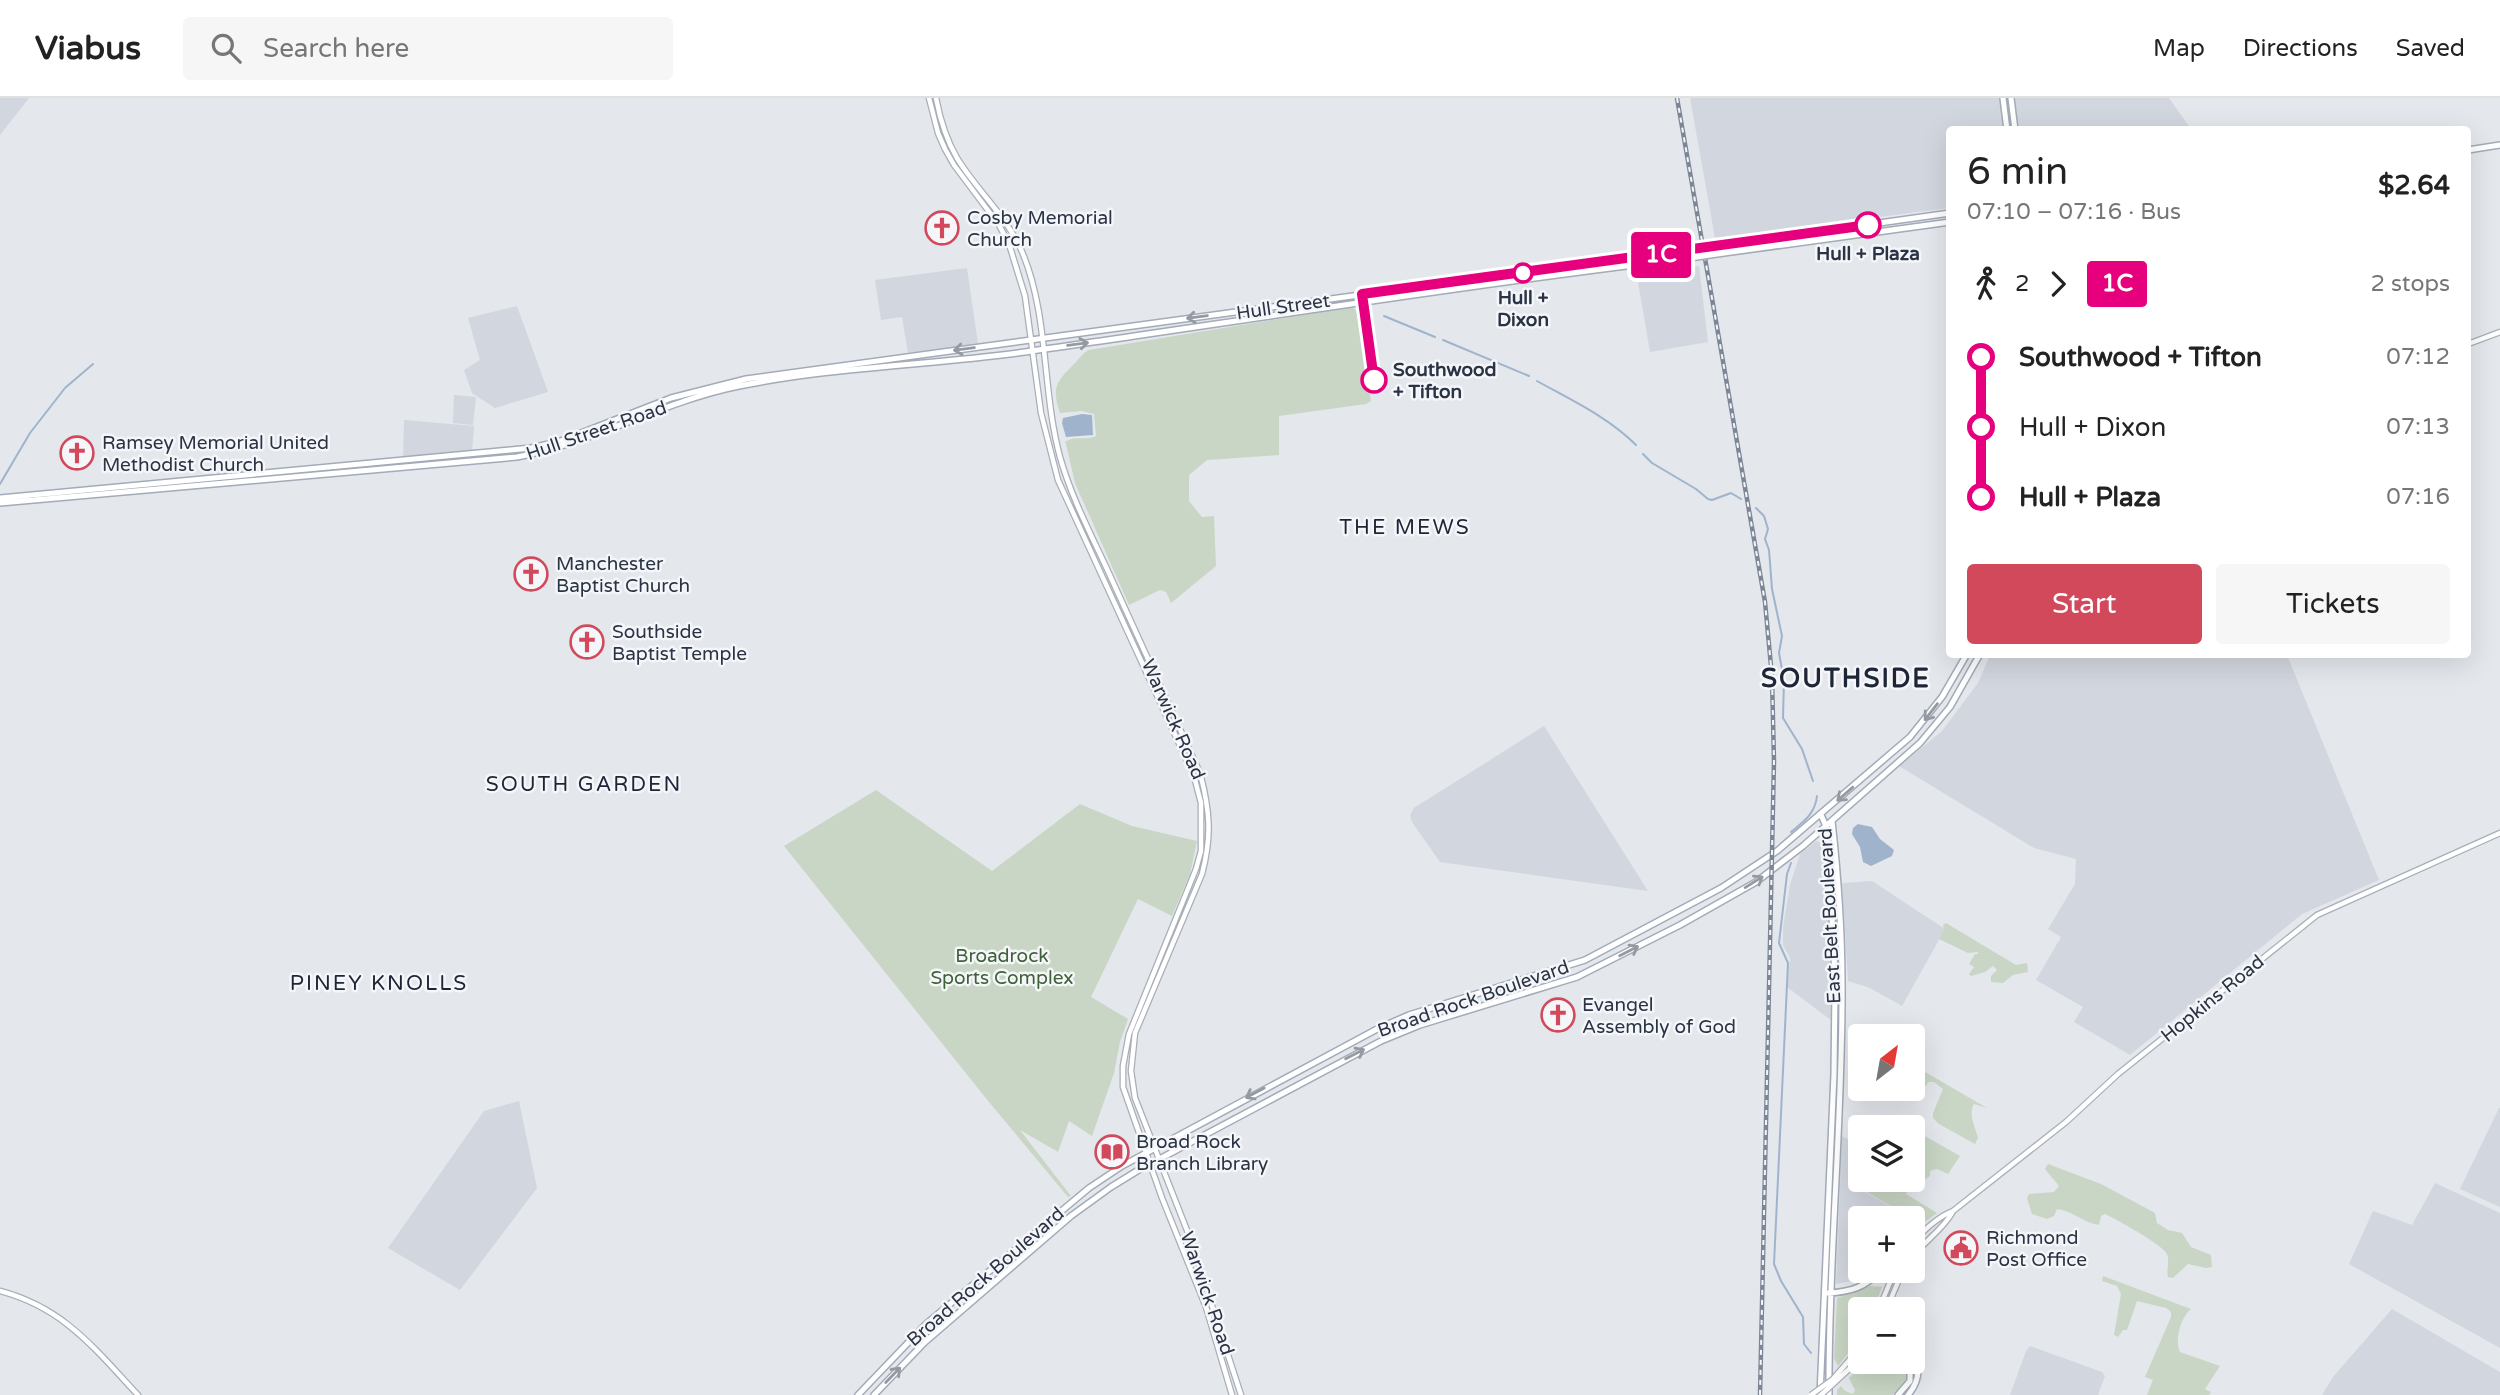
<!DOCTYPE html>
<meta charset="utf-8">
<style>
body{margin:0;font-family:"Varela Round",sans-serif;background:#f6f6f6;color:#222;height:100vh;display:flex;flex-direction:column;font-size:26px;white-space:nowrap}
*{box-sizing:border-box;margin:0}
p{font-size:23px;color:#767676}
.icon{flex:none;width:38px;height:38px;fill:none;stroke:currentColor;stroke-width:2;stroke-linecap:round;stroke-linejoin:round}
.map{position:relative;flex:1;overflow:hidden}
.sheet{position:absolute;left:1946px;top:28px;width:525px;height:532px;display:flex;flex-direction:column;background:#fff;border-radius:7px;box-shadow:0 7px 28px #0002}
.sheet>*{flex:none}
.badge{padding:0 14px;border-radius:5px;font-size:24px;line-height:46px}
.needle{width:46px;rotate:31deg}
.fabs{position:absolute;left:1848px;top:926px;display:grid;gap:14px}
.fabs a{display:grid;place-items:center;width:77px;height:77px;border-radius:7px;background:#fff;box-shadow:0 7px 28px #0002;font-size:35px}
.map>.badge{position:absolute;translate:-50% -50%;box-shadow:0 0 0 4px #fff}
.legs{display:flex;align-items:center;gap:10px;height:77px;padding:0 21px;font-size:23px}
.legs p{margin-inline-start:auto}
.head{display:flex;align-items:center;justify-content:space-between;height:119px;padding:0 21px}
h1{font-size:38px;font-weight:600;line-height:52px}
.action{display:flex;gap:14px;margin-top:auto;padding:14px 21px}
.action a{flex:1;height:80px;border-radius:7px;background:#d1495b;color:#fff;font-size:28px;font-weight:600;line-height:80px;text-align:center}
.action a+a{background:#f6f6f6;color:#222}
ul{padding:0 21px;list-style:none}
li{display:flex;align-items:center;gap:24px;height:70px;font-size:26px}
li i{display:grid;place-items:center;width:10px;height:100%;margin:0 9px;background:currentColor}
li i::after{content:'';width:18px;height:18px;margin:-9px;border:5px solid;border-radius:50%;background:#fff}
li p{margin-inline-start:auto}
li:first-child i{background:linear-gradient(#0000 50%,currentColor 0)}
li:last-child i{background:linear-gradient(currentColor 50%,#0000 0)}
header{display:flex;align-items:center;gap:42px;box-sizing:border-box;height:98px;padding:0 35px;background:#fff;border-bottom:2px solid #e0e0e0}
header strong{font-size:33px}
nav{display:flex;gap:38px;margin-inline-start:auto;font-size:24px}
.search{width:490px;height:63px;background:#f6f6f6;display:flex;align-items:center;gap:18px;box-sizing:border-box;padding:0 24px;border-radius:7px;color:#767676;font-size:26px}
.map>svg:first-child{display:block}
.built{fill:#d2d6de}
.green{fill:#c9d6c5}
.water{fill:#9fb4cc}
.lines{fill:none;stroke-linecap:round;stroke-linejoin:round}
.stream{stroke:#9fb4cc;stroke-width:2}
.secondary-casing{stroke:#a9aeb7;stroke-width:7}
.primary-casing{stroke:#a3abb8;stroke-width:8}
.secondary{stroke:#fff;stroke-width:4.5}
.primary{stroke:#fff;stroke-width:5}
.rail-casing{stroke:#7d8696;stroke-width:4.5}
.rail{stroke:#f4f6f9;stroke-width:2;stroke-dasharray:5;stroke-linecap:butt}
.secondary-bridge-casing{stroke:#a9aeb7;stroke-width:7;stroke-linecap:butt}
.primary-bridge-casing{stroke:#a3abb8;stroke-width:8;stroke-linecap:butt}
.secondary-bridge{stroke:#fff;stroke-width:4.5}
.primary-bridge{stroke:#fff;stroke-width:5}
.oneway{stroke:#959aa2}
.line-1-casing{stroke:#fff;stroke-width:16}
.line-1{stroke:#e6007e;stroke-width:10}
.stop-1-dot{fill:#fff;stroke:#e6007e;stroke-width:3.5}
.labels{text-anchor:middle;stroke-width:5;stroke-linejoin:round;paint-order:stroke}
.poi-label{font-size:19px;fill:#2b3445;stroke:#f4f6f9;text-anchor:start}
.stop-label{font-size:19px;font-weight:bold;fill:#2b3445;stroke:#f4f6f9}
.street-label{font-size:19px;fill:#2b3445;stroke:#f4f6f9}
.park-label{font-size:19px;fill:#3f6138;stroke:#f4f6f9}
.neighbourhood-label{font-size:21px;letter-spacing:2px;fill:#1d2536;stroke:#f4f6f9}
.district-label{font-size:26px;font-weight:bold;letter-spacing:2px;fill:#1d2536;stroke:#f4f6f9}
</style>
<header>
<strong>Viabus</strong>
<div class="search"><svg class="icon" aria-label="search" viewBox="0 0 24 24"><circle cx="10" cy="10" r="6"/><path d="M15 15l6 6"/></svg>Search here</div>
<nav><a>Map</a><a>Directions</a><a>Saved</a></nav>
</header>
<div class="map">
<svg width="2500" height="1297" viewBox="0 0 2500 1297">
<rect width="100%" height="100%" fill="#e4e7ec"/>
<path class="built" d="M 0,0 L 29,0 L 0,37 Z
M 1690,0 L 2169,0 L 2191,31 L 1950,32 L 1949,110 L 1715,140 Z
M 1699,168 L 1708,244 L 1650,254 L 1637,178 Z
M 967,170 L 978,246 L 908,255 L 902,219 L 881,222 L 875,182 Z
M 517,208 L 548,294 L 495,310 L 472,295 L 464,272 L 480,262 L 468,220 Z
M 454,297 L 476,299 L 473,327 L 453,325 Z
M 404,322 L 474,328 L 472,353 L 403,359 Z
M 1990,557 L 2287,557 L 2379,782 L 2302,816 L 2130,957 L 2074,924 L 2083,909 L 2036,882 L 2061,839 L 2048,831 L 2075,786 L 2076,761 L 2034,750 L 1899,668 L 1942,633 L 1978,585 Z
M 1544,628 L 1648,793 L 1440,764 L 1412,724 L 1410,717 L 1414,710 Z
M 1816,743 L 1822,745 L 1824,750 L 1831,878 L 1831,922 L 1787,889 L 1790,860 L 1783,847 L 1783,829 L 1790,787 L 1800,756 Z
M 1872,783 L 1945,831 L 1902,908 L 1870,890 L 1848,883 L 1842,785 Z
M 519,1003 L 537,1090 L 460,1192 L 388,1150 L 484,1013 Z
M 2499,1010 L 2500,1010 L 2500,1109 L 2460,1091 Z
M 1842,1038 L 1860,1048 L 1860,1082 L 1868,1084 L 1863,1093 L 1911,1120 L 1860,1120 L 1860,1172 L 1874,1173 L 1863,1181 L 1836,1186 Z
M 2435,1085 L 2500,1115 L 2500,1250 L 2349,1166 L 2373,1113 L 2412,1127 Z
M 2392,1211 L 2500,1274 L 2500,1297 L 2322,1297 L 2333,1279 Z
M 2030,1248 L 2102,1274 L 2105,1278 L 2098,1297 L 2010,1297 L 2026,1253 Z"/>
<path class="green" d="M 1351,209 L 1355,211 L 1357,216 L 1371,303 L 1366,306 L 1279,318 L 1279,357 L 1207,362 L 1189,377 L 1189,403 L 1202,419 L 1214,418 L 1216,468 L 1171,505 L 1166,494 L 1160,492 L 1129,507 L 1075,385 L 1066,346 L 1065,344 C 1075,337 1086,343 1096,338 L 1094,316 L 1082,313 L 1060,315 C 1052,291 1055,285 1072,268 C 1079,262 1081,256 1089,252 Z
M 876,692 L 992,773 L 1080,706 L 1132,728 L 1197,743 L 1190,776 L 1172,818 L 1138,801 L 1091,899 L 1128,921 L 1120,944 L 1114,975 L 1092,1038 L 1069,1023 L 1058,1054 L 1020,1032 L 1071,1098 L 1068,1099 L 989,1004 L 784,748 Z
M 1946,825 L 2016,867 L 2027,865 L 2028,874 L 2013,877 L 2003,885 L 1991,884 L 1991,878 L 1997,872 L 1993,868 L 1985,874 L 1971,878 L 1969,876 L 1974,869 L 1969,866 L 1975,856 L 1979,856 L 1977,854 L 1968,855 L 1939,841 L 1944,832 L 1943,827 Z
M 1913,967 L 1987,1010 L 1974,1006 C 1968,1017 1975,1028 1978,1040 L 1975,1046 L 1939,1026 L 1933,1020 L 1933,1015 L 1943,991 L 1934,984 L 1928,984 L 1926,988 L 1913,982 Z
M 1923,1037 L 1960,1058 L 1948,1076 L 1937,1071 L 1930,1073 L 1930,1078 L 1923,1083 L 1914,1079 L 1906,1096 L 1937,1115 L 1922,1126 L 1863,1092 L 1868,1084 L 1864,1082 L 1885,1082 L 1893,1086 L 1896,1082 L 1913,1082 L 1913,1054 Z
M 2048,1066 L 2101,1086 L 2155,1115 L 2157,1125 L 2168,1132 L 2182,1135 L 2191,1149 L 2211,1157 L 2212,1169 L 2206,1170 L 2188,1166 L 2173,1180 L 2168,1179 C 2166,1171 2170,1164 2167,1156 C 2163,1147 2116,1121 2105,1116 L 2101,1118 L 2099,1127 C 2084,1125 2073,1113 2057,1111 L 2054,1118 L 2047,1121 L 2032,1116 L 2027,1100 L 2029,1096 L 2054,1094 L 2059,1088 L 2045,1071 Z
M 2103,1178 L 2191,1211 C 2181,1219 2174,1242 2180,1254 L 2220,1268 L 2205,1291 L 2211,1294 L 2209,1297 L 2147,1297 L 2153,1282 L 2145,1279 L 2171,1219 L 2171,1214 L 2166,1210 L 2137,1203 L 2127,1232 L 2123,1232 L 2118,1239 L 2114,1237 L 2121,1196 L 2117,1188 L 2102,1183 Z
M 1869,1188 L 1882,1189 L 1874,1211 L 1860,1211 L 1860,1240 L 1838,1268 L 1834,1260 L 1837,1200 Z
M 1865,1264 L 1906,1264 C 1910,1278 1906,1289 1892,1297 L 1837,1297 L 1837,1292 L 1841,1288 L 1845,1293 L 1853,1296 L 1855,1292 L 1849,1280 Z"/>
<path class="water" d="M 1082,316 L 1092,317 L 1093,337 L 1066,339 L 1062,325 L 1063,320 Z
M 1858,726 L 1872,729 L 1880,741 L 1894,752 L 1892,758 L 1871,768 L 1863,764 L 1860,749 L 1852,736 L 1853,730 Z"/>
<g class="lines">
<path class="stream" d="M 1384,218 L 1435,239
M 1443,242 L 1529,278
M 1537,283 C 1571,302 1608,319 1636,347
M 1643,356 L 1652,365 L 1696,391 L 1708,401 L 1712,402 L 1731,395 L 1741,401
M 0,386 L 30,335 L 65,290 L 93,266
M 1756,410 L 1764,418 L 1768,431 L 1765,441 L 1769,452 L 1772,491 L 1782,538 L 1779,555 L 1784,582 L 1783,620 L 1802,651 L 1813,683
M 1791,734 C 1804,723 1815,716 1817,698
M 1791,765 L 1787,776 L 1779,845 L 1788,865 L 1774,1166 L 1781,1183 L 1803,1219 L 1804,1246 L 1811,1255"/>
<defs>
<path id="secondary" d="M 929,0 L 938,35 L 945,51 L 954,67 L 999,127 L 1009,146 L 1025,198 L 1041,315 L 1058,382 L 1194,678 L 1201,705 L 1201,753 L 1196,771 L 1129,936 L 1123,968 L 1123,989 L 1162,1100 L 1206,1209 L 1232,1297
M 936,0 C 940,21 946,41 957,60 C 977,93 1008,119 1023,156 C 1049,220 1042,293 1060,359 C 1072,402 1094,442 1112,482 C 1141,546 1171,611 1200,675 C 1210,713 1212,738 1202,776 L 1135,935 L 1131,973 L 1135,1000 L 1190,1140 L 1241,1297
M 2468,246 L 2500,234
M 1913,1144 C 1924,1132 1937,1119 1953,1113 L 2066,1024 L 2118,976 L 2317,817 L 2500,735
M 1913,1158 C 1925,1143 1943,1131 1952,1115
M 0,1193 C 64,1210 94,1250 138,1297
M 1887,1210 L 1903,1172
M 1879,1211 L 1895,1172"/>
<path id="primary" d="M 2003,0 L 2007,32
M 2011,0 L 2015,32
M 2468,52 L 2500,47
M 1716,148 L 1950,115
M 1717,156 L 1950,124
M 0,400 L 531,350 L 558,344 L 671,300 L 746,281 L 1689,152
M 0,405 L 517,359 C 594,345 663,303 739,288 C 833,269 930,267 1025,254 C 1247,222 1468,187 1690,160
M 1828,1195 C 1851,1194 1866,1189 1881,1172
M 1887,1211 L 1887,1210
M 858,1297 L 926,1226 L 1089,1090 L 1122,1068 L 1379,930 L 1409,917 L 1585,862 L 1721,790 L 1777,753 L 1910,639 L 1942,599 L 1967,556
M 874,1297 L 925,1244 L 1071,1118 L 1111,1089 L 1137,1073 L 1381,943 L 1420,927 L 1577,879 L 1680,827 L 1756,784 L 1803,748 L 1920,645 L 1950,609 L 1980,556
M 1820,1297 L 1834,976 L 1835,891 L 1834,851 L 1826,728 L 1821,717
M 1829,1297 C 1828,1160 1843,1024 1842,887 C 1842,832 1838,777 1832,723
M 1898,1297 L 1910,1283 L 1910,1264
M 1908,1297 C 1919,1284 1921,1270 1913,1255"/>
</defs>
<use href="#secondary" class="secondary-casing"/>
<use href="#primary" class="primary-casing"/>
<use href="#secondary" class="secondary"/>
<use href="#primary" class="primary"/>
<defs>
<path id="rail" d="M 1677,0 L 1765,504 L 1772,579 L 1774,663 L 1760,1297"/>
</defs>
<use href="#rail" class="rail-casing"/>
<use href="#rail" class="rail"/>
<defs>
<path id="secondary-bridge" d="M 1811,1297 L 1833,1281 L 1858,1252
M 1821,1297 L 1860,1261"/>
<path id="primary-bridge" d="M 1689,152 L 1716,148
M 1690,160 L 1717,156"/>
</defs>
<use href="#secondary-bridge" class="secondary-bridge-casing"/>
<use href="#primary-bridge" class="primary-bridge-casing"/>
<use href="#secondary-bridge" class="secondary-bridge"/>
<use href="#primary-bridge" class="primary-bridge"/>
</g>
<defs><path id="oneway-shaft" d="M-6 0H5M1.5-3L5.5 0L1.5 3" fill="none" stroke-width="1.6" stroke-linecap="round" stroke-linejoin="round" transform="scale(1.75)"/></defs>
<g class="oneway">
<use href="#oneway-shaft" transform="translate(1197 219) rotate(172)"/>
<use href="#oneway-shaft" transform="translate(1078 246) rotate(-8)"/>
<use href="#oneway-shaft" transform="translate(964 251) rotate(173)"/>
<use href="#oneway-shaft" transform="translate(1931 614) rotate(128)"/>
<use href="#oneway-shaft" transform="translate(1845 696) rotate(139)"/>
<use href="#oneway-shaft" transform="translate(1754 784) rotate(-32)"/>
<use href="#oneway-shaft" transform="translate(1629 853) rotate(-27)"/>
<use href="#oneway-shaft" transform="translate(1355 956) rotate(-27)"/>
<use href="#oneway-shaft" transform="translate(1255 995) rotate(152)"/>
<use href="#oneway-shaft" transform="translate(893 1277) rotate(-46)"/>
</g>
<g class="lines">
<defs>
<path id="line-1" d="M 1374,282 L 1362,196 L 1868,127"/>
</defs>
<use href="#line-1" class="line-1-casing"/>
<use href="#line-1" class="line-1"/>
</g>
<defs>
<symbol id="church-ring" viewBox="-11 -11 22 22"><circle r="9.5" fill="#f4f6f9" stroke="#d1495b" stroke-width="1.5"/><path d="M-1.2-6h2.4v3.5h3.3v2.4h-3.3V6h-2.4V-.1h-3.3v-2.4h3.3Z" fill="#d1495b"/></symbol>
<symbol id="library-ring" viewBox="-11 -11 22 22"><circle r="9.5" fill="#f4f6f9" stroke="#d1495b" stroke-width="1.5"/><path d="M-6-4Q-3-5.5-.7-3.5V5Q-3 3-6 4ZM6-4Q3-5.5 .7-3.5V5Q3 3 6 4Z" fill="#d1495b"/></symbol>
<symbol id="civic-ring" viewBox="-11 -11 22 22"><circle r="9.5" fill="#f4f6f9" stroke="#d1495b" stroke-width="1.5"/><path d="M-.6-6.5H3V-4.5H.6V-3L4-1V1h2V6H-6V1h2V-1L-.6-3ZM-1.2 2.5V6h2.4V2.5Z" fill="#d1495b"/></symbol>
</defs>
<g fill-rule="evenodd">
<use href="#church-ring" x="923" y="111" width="38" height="38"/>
<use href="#church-ring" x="58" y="336" width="38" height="38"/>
<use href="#church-ring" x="512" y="457" width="38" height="38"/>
<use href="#church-ring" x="568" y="525" width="38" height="38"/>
<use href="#church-ring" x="1539" y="898" width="38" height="38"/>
<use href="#library-ring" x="1093" y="1035" width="38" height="38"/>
<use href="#civic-ring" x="1942" y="1131" width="38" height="38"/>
</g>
<g class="stop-1-dot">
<circle cx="1868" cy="127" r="12"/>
<circle cx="1523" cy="175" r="9"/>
<circle cx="1374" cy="282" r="12"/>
</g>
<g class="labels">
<g class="poi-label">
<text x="967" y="126">Cosby Memorial<tspan x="967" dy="22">Church</tspan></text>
<text x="102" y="351">Ramsey Memorial United<tspan x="102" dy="22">Methodist Church</tspan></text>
<text x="556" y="472">Manchester<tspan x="556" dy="22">Baptist Church</tspan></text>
<text x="612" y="540">Southside<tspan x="612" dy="22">Baptist Temple</tspan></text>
<text x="1582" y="913">Evangel<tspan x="1582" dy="22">Assembly of God</tspan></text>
<text x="1136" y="1050">Broad Rock<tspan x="1136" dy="22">Branch Library</tspan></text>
<text x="1986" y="1146">Richmond<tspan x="1986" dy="22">Post Office</tspan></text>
</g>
<g class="stop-label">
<text x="1868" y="162">Hull + Plaza</text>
<text x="1523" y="206">Hull +<tspan x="1523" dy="22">Dixon</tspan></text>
<text x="1393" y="278" text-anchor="start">Southwood<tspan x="1393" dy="22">+ Tifton</tspan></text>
</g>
<g class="street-label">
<text transform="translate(1283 208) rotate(-8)" y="7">Hull Street</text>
<text transform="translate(596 332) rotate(-19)" y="7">Hull Street Road</text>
<text transform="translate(1174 621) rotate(66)" y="7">Warwick Road</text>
<text transform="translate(1829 818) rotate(-93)" y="7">East Belt Boulevard</text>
<text transform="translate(1473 900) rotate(-19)" y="7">Broad Rock Boulevard</text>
<text transform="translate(2212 900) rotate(-39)" y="7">Hopkins Road</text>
<text transform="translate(985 1178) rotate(-41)" y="7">Broad Rock Boulevard</text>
<text transform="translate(1208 1195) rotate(71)" y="7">Warwick Road</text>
</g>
<g class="park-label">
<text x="1002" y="864">Broadrock<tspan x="1002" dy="22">Sports Complex</tspan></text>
</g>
<g class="neighbourhood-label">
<text x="1405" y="436">THE MEWS</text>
<text x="584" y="693">SOUTH GARDEN</text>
<text x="379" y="892">PINEY KNOLLS</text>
</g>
<g class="district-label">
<text x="1846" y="589">SOUTHSIDE</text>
</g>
</g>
</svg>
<div class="fabs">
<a><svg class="needle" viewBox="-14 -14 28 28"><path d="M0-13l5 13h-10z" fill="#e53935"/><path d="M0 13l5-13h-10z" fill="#767676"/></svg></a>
<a><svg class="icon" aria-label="layers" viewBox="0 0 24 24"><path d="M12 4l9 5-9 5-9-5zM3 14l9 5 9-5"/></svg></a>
<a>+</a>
<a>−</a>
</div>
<b class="badge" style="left:1661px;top:157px;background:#e6007e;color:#fff">1C</b>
<section class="sheet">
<div class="head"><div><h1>6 min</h1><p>07:10 – 07:16 · Bus</p></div><b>$2.64</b></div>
<div class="legs"><svg class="icon" aria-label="walk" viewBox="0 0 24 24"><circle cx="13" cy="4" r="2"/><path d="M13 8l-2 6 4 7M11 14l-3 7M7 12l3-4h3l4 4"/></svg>2<svg class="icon" aria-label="forward" viewBox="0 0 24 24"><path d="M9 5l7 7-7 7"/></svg><b class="badge" style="background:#e6007e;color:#fff">1C</b><p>2 stops</p></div>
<ul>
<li><i style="color:#e6007e"></i><b>Southwood + Tifton</b><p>07:12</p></li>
<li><i style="color:#e6007e"></i><span>Hull + Dixon</span><p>07:13</p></li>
<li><i style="color:#e6007e"></i><b>Hull + Plaza</b><p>07:16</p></li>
</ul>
<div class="action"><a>Start</a><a>Tickets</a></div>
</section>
</div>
